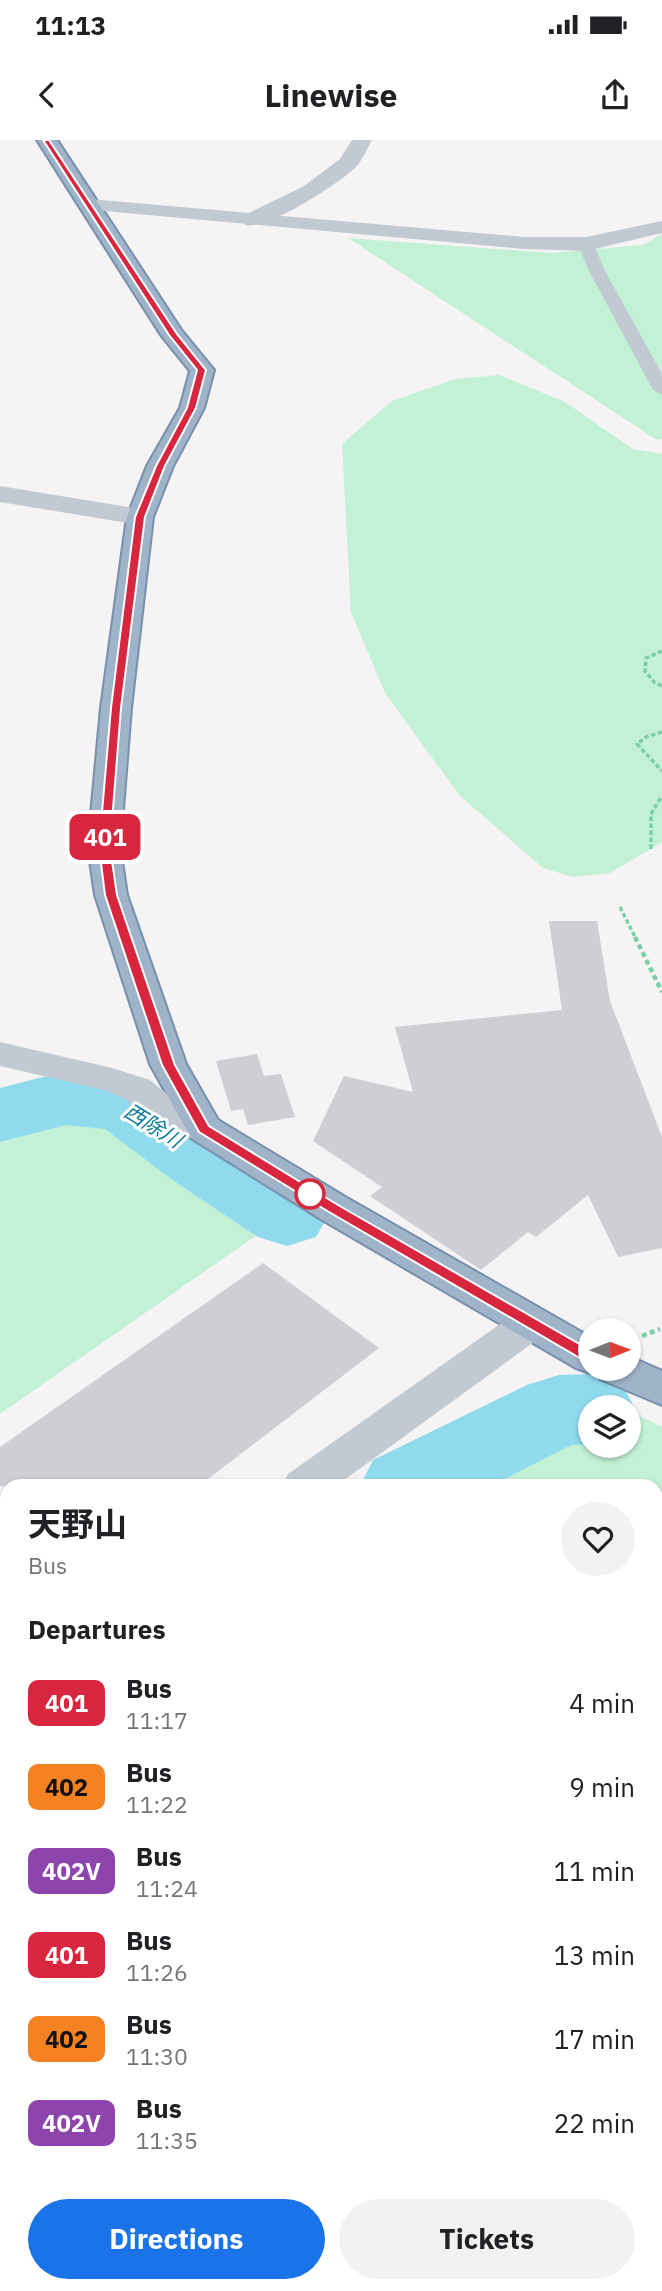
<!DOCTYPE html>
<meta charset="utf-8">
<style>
body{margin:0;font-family:"IBM Plex Sans","Noto Sans JP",sans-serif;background:#f2f2f2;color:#202124;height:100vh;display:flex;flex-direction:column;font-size:26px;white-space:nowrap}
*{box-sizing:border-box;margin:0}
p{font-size:23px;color:#757577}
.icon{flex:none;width:38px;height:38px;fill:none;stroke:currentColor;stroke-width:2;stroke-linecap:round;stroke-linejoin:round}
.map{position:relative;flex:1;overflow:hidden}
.details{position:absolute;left:0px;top:1339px;width:663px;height:814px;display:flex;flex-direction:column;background:#fff;border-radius:21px 21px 0 0;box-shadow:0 2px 5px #0004}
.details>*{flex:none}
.badge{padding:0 14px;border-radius:10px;font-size:24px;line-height:46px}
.needle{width:46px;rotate:89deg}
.buttons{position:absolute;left:578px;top:1178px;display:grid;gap:14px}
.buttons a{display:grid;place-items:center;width:63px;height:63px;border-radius:50%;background:#fff;box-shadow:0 2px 5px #0004;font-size:35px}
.map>.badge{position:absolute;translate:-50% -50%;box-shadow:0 0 0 4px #fff}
h2{padding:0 28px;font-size:26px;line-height:63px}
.round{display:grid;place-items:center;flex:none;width:74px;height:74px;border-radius:37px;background:#f2f2f2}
.headline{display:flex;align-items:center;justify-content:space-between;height:119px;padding:0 28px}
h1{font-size:33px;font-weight:700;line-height:52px}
.primary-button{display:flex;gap:14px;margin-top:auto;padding:14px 28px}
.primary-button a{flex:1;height:80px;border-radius:42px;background:#1a73e8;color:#fff;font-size:28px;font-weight:700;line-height:80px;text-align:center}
.primary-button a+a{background:#f2f2f2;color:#202124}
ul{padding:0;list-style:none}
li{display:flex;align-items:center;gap:21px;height:84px;padding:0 28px}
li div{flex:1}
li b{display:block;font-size:26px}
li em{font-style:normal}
li .badge{min-width:77px;font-weight:700;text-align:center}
.status{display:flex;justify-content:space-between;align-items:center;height:49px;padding:0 35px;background:#fff;direction:ltr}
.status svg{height:19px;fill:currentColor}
header{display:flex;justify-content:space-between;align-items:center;height:91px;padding:0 28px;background:#fff;font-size:32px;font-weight:700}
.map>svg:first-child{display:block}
.green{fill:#c3f1d5}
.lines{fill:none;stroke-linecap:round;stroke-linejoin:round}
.river{fill:#90daee;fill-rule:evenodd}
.building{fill:#cdcfd5}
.trunk-casing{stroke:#7690ad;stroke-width:4}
.path-far1{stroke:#7ad0a6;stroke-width:3.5;stroke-dasharray:4.5 2.5;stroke-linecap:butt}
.path{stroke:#7ad0a6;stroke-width:4.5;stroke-dasharray:5 3.5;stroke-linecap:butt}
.service{fill:#c1cad2;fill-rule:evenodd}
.minor{fill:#c1cad2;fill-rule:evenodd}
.tertiary{fill:#c1cad2;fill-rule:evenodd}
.trunk{fill:#9fb4c9;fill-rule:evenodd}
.line{fill:#d7263d;stroke:#fff;stroke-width:2}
.stop-dot{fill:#fff;stroke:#d7263d;stroke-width:3.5}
.labels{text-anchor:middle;stroke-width:6;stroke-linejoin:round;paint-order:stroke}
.water-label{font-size:21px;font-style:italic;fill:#0c7c9b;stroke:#fff}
</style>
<div class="status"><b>11:13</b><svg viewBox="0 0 49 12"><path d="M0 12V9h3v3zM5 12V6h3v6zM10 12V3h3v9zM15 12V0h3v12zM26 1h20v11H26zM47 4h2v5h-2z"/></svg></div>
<header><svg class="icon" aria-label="back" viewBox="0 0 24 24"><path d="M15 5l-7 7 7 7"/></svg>Linewise<svg class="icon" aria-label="share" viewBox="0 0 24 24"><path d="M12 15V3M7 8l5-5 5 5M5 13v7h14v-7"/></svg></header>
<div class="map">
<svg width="662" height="2151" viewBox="0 0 662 2151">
<rect width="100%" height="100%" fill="#f5f3f3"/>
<path class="green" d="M 662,94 L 662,299 L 657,300 L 348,98 L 551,113 L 643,105 Z
M 499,235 L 565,262 L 633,309 L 662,314 L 662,702 L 610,733 L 573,737 L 543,728 L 460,656 L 385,553 L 351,472 L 342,304 L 392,261 L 455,239 Z
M 94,946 L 156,972 L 191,1003 L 263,1051 L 267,1088 L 0,1274 L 0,962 Z
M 592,1252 L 622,1267 L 590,1267 L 590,1306 L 628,1306 L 628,1270 L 662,1287 L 662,2151 L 0,2151 L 0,1610 L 7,1605 L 7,2146 L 656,2146 L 656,1346 L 380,1346 L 557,1254 Z"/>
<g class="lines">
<path class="river" d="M 66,931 L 124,938 L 152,946 L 230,1001 L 316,1055 L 328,1076 L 316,1097 L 287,1106 L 258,1097 L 174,1041 L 105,989 L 66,985 L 0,1002 L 0,948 Z
M 590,1234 L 622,1244 L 635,1269 L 628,1281 L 628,1267 L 590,1267 L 590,1304 L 571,1305 L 491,1346 L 360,1346 L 373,1320 L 527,1245 L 559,1235 Z
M 7,1813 L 7,1921 L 0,1922 L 0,1814 Z"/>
</g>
<path class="building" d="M 549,781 L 597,781 L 610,861 L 662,997 L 662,1108 L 618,1117 L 588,1055 L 536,1097 L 528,1092 L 481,1130 L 370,1056 L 382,1047 L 313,1001 L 344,936 L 413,952 L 395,887 L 562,870 Z
M 257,914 L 264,936 L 281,934 L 295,977 L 248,985 L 243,969 L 231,971 L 216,921 Z
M 263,1123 L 379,1208 L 199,1346 L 0,1346 L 0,1307 Z"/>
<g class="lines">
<defs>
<path id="trunk" d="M 37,0 L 57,0 L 182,191 L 214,230 L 204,268 L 173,326 L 153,377 L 131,568 L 120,707 L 127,755 L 186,924 L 218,980 L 347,1058 L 590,1197 L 590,1228 L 628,1228 L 628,1216 L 662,1231 L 662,1265 L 600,1239 L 596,1231 L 590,1233 L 576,1228 L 319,1078 L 191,998 L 150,924 L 95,755 L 88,707 L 101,568 L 127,377 L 147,326 L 180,268 L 190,231 L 161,195 Z"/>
</defs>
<use href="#trunk" class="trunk-casing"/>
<path class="path-far1" d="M 662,511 L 646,518 L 645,531 L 655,543 L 662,546
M 662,592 L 646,597 L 637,604 L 662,631
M 651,709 L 651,674 L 662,656
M 620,767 L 636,799"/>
<path class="path" d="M 635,797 L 662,852
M 642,1196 L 660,1189"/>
<path class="service" d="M 586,99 L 594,104 L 604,129 L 662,234 L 662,255 L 653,250 L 588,129 L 578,104 Z"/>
<path class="minor" d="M 352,0 L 372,0 C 367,9 362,21 355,28 C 338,44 268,90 245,85 L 242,80 L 245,75 L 304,46 L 340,19 Z
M 0,346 L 140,369 L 149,371 L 153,377 L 149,383 L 140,385 L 0,362 Z
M 0,902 L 112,928 L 150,940 L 178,963 L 217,980 L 223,989 L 217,998 L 204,1002 L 191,998 L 152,981 L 124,958 L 104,950 L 0,926 Z"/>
<path class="tertiary" d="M 89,59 L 524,97 L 586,97 L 662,81 L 662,93 L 586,111 L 524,109 L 82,69 L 79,65 L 82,61 Z
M 531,1168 L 545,1172 L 551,1183 L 545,1194 L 336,1346 L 282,1346 L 288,1334 L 517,1172 Z
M 7,1537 L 7,1580 L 0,1583 L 0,1539 Z"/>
<use href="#trunk" class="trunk"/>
</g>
<path class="line" d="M 43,0 L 49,0 L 177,194 L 206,230 L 196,268 L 165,326 L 145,377 L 121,568 L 110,707 L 117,755 L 175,925 L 209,986 L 338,1065 L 595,1213 L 597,1217 L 595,1221 L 585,1221 L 329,1072 L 199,992 L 162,925 L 105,755 L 99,707 L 111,568 L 135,377 L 156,326 L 187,268 L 197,230 L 169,195 Z"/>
<circle class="stop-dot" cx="310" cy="1054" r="14"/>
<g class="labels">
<g class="water-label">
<text transform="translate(153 986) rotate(32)" y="7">西除川</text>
</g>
</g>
</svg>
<div class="buttons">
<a><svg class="needle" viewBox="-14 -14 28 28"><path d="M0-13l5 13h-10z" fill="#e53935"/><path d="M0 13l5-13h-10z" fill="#757577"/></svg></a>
<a><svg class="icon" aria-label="layers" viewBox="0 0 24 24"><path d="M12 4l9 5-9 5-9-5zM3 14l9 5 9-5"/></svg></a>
</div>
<b class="badge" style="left:105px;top:697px;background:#d7263d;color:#fff">401</b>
<section class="details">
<div class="headline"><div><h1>天野山</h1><p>Bus</p></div><a class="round"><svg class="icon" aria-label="heart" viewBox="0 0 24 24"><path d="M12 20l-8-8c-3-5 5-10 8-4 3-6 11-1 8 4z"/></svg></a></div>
<h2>Departures</h2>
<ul>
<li><span class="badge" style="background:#d7263d;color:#fff">401</span><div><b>Bus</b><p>11:17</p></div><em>4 min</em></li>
<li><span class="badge" style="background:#f58220;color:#111">402</span><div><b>Bus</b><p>11:22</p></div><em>9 min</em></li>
<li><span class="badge" style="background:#8e44ad;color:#fff">402V</span><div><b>Bus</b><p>11:24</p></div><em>11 min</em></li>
<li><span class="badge" style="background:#d7263d;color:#fff">401</span><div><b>Bus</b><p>11:26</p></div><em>13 min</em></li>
<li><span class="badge" style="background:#f58220;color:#111">402</span><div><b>Bus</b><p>11:30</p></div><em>17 min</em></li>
<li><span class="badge" style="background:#8e44ad;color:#fff">402V</span><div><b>Bus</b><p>11:35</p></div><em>22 min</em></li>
</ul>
<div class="primary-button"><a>Directions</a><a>Tickets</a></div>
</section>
</div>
